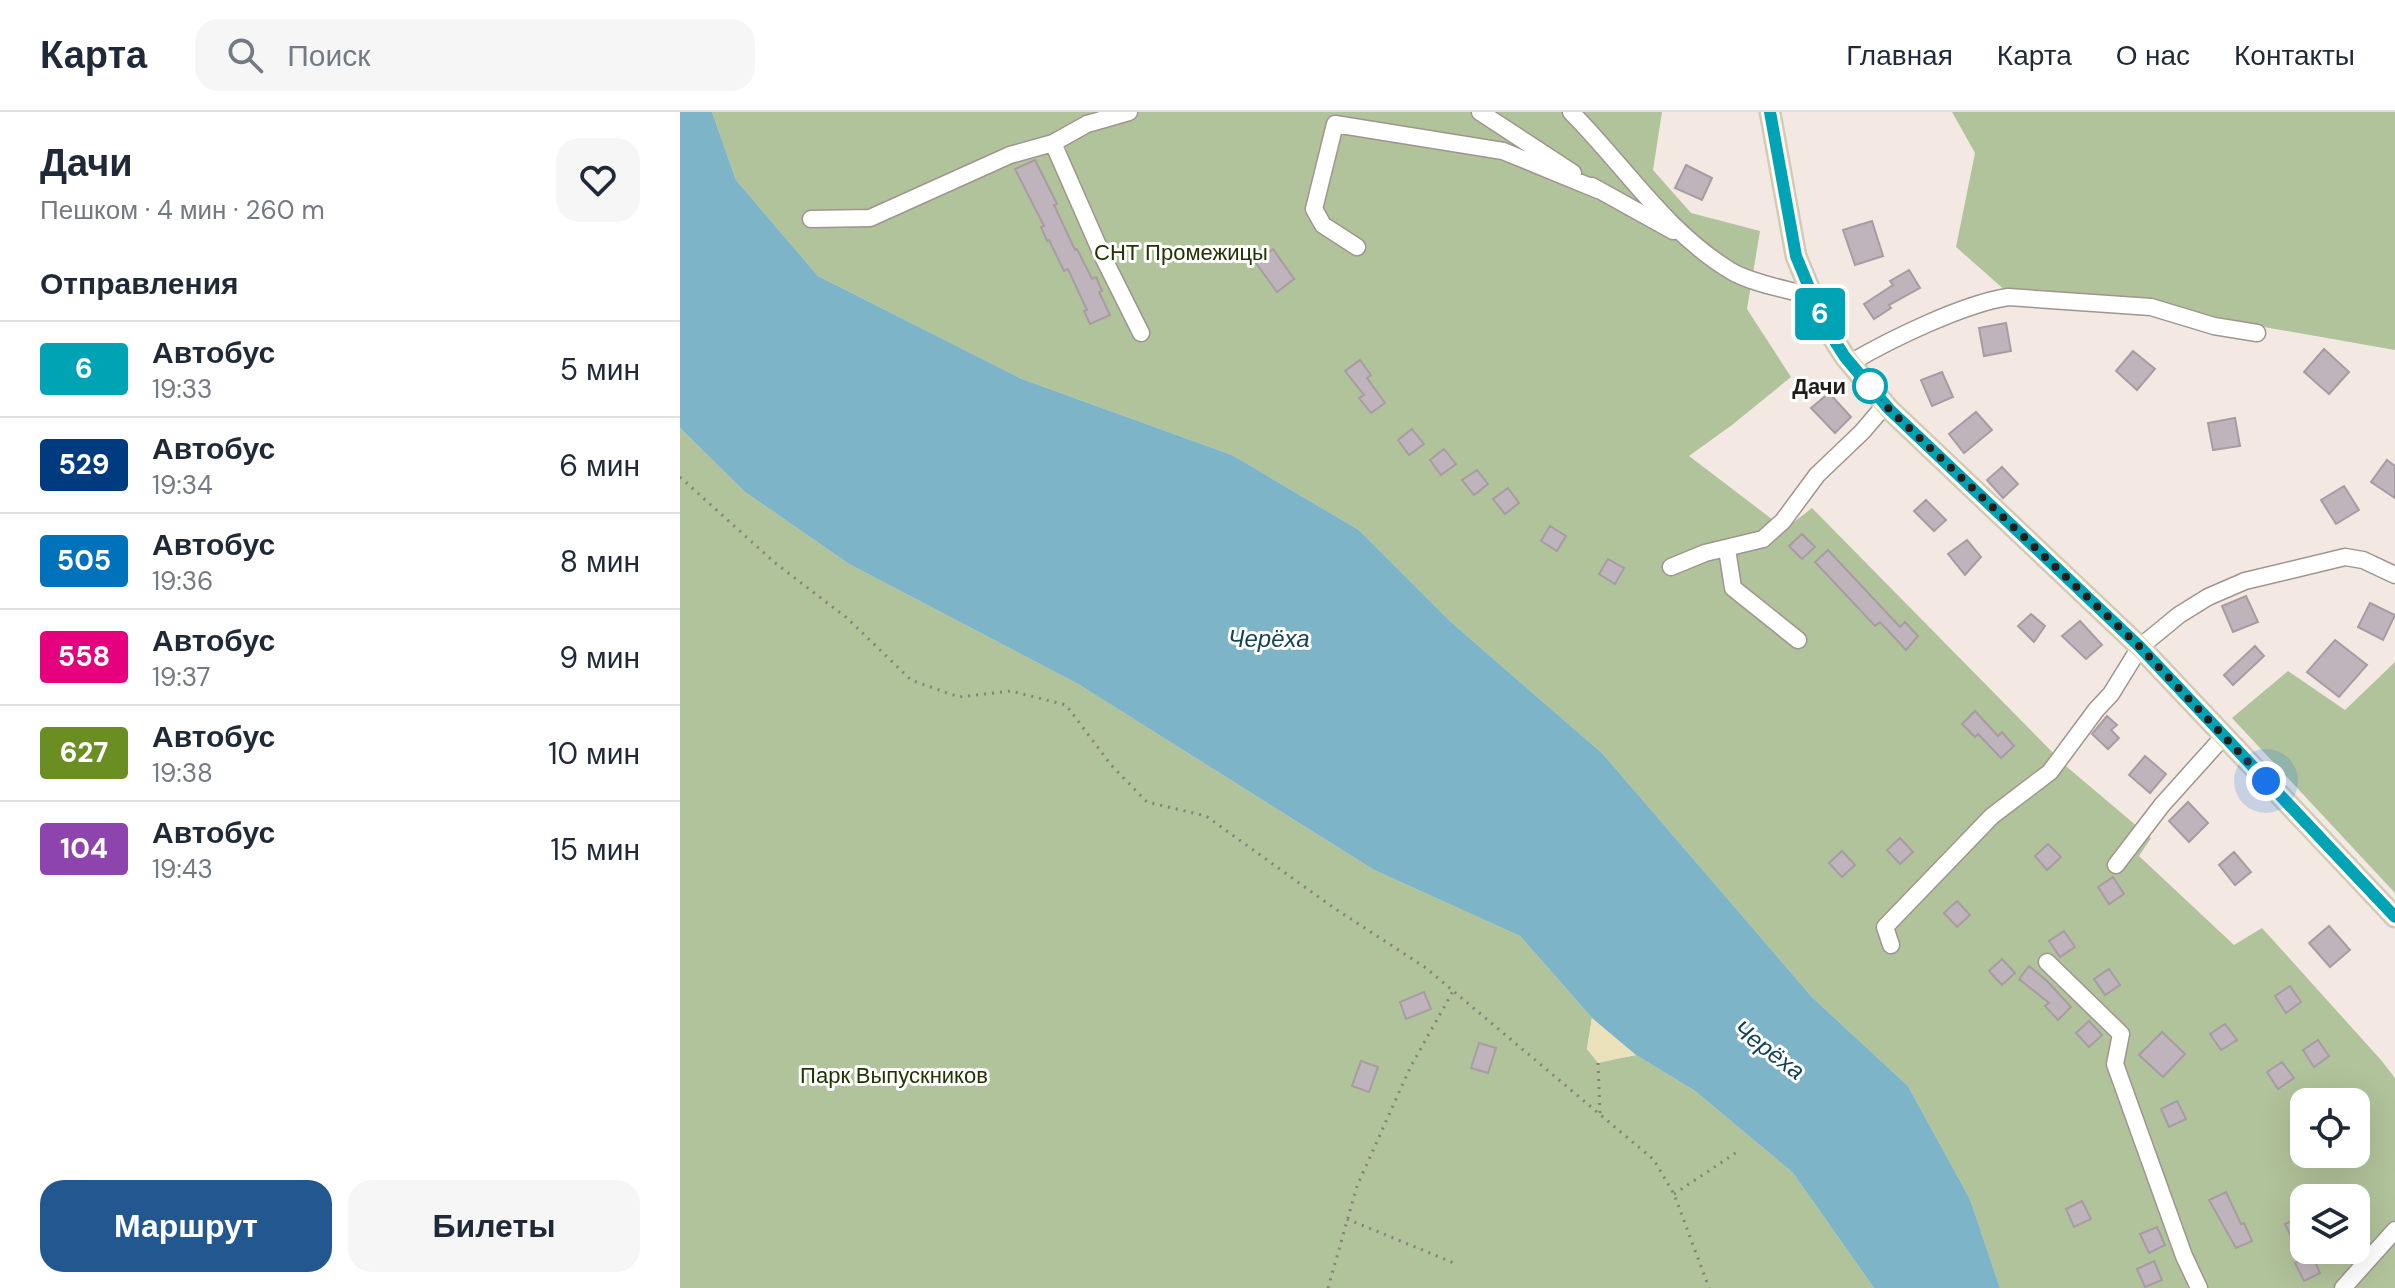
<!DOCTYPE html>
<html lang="ru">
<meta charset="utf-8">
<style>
body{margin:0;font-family:"DM Sans",sans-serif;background:#f6f6f7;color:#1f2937;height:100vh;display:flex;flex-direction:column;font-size:30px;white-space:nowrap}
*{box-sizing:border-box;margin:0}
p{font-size:26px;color:#747a83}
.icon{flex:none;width:44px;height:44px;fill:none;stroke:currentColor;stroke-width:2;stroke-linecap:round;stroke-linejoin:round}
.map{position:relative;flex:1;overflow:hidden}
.side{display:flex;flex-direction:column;background:#fff;width:680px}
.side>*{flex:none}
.badge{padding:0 16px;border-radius:6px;font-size:28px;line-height:52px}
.buttons{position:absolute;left:1610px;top:976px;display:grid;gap:16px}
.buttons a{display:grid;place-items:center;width:80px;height:80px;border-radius:16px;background:#fff;box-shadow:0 8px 32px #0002;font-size:40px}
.you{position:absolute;width:40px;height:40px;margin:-20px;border:6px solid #fff;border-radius:50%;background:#1a73e8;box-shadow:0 0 0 12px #1a73e833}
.map>.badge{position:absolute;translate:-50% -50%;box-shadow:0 0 0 4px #fff}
h2{padding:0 40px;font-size:30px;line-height:72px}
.round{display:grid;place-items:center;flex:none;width:84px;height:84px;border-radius:24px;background:#f6f6f7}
.head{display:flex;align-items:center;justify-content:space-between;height:136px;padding:0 40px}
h1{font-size:38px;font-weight:700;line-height:60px}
.primary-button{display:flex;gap:16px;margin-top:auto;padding:16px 40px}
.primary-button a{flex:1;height:92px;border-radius:24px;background:#235790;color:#fff;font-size:32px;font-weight:700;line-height:92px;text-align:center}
.primary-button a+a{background:#f6f6f7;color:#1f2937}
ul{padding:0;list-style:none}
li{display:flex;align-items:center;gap:24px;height:96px;padding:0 40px;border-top:2px solid #e0e1e3}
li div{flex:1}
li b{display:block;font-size:30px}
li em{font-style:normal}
li .badge{min-width:88px;font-weight:700;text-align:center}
header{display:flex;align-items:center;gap:48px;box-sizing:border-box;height:112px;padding:0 40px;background:#fff;border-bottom:2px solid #e0e1e3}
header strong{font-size:38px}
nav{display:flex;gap:44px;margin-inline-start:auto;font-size:28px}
.search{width:560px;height:72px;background:#f6f6f7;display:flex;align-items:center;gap:20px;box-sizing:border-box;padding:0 28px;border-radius:24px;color:#747a83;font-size:30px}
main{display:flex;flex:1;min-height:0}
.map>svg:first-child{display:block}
.green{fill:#b1c39b;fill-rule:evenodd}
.sand{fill:#ebe2bc}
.water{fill:#7eb4c7}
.building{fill:#bfb4bb;stroke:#a69ca2;stroke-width:2}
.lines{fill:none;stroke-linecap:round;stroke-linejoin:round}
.minor-casing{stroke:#9f958e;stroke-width:19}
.major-casing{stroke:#cac9c8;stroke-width:23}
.path{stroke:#87807b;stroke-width:3;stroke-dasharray:2 6;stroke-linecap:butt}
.minor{stroke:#fff;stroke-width:16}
.major{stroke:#e8cf8d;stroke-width:20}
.line-casing{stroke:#fff;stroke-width:18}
.line{stroke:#00a3b4;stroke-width:12}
.walk{stroke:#211d1b;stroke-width:8;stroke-dasharray:0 14.4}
.stop-dot{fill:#fff;stroke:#00a3b4;stroke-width:4}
.labels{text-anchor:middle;stroke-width:6;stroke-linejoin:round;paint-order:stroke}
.park-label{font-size:22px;fill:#233302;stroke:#fff}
.stop-label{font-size:22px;font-weight:bold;fill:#211d1b;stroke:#fff;text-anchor:end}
.water-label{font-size:24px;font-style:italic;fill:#144452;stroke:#fff}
</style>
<header>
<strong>Карта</strong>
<div class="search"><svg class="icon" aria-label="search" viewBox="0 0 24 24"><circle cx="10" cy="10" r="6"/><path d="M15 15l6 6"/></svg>Поиск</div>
<nav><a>Главная</a><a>Карта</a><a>О нас</a><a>Контакты</a></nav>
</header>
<main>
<section class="side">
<div class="head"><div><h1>Дачи</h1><p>Пешком · 4 мин · 260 m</p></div><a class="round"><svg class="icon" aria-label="heart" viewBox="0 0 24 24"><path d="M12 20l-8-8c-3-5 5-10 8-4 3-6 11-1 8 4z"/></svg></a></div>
<h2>Отправления</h2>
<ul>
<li><span class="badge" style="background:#00a3b4;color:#fff">6</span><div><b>Автобус</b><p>19:33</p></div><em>5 мин</em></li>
<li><span class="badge" style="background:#003b80;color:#fff">529</span><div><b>Автобус</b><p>19:34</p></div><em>6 мин</em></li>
<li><span class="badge" style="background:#0072bc;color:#fff">505</span><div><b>Автобус</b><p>19:36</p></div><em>8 мин</em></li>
<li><span class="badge" style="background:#e6007e;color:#fff">558</span><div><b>Автобус</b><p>19:37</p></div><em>9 мин</em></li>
<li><span class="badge" style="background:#6b8e23;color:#fff">627</span><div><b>Автобус</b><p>19:38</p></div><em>10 мин</em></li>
<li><span class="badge" style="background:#8e44ad;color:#fff">104</span><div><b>Автобус</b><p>19:43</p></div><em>15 мин</em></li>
</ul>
<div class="primary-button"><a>Маршрут</a><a>Билеты</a></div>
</section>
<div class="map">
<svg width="1715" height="1176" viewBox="0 0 1715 1176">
<rect width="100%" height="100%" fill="#f4e9e2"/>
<path class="green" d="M 32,0 L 982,0 L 973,58 L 1011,101 L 1080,119 L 1067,197 L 1111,265 L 1052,313 L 1009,344 L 1105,417 L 1132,396 L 1387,655 L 1471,726 L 1459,744 L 1554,833 L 1582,816 L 1701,948 L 1715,966 L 1715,1176 L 1320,1176 L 1290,1087 L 1228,974 L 1132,885 L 923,642 L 771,510 L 679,418 L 552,343 L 342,267 L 138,164 L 56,68 ZM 1624,990 L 1676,990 L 1676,1042 L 1624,1042 ZM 1624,1086 L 1676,1086 L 1676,1138 L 1624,1138 Z
M 1272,0 L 1715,0 L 1715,238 L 1493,199 L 1336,188 L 1276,135 L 1295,41 Z
M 0,316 L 65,380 L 169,452 L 398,572 L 694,758 L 840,824 L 912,906 L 907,937 L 918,950 L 956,943 L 1015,979 L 1113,1061 L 1194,1176 L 0,1176 Z
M 1715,550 L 1715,781 L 1552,606 L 1608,559 L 1665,598 Z"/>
<path class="sand" d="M 912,906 L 956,943 L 918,951 L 907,937 Z"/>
<path class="water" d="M 0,0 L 32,0 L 56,68 L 138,164 L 342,267 L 552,343 L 679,418 L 771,510 L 923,642 L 1132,885 L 1228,974 L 1290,1087 L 1320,1176 L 1194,1176 L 1113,1061 L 1015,979 L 956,943 L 912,906 L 840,824 L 694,758 L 398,572 L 169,452 L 65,380 L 0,316 Z"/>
<path class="building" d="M 355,48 L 377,92 L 374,93 L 395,138 L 397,137 L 412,167 L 416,165 L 422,179 L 419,180 L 430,203 L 410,212 L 404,199 L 407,198 L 388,157 L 384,159 L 369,128 L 367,129 L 361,115 L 364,114 L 335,57 Z
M 1006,53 L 1032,66 L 1022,88 L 995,76 Z
M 1192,109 L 1203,144 L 1175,153 L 1163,118 Z
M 593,137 L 614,167 L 597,180 L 576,151 Z
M 1229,158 L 1240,176 L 1209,193 L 1211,196 L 1194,207 L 1184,192 L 1213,173 L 1210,169 Z
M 1326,211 L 1331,239 L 1304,244 L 1299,216 Z
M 1644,237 L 1669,260 L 1649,282 L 1624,260 Z
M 1453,239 L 1475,257 L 1457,278 L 1436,259 Z
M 680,248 L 691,263 L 687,266 L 705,291 L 691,301 L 679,286 L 684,283 L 665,259 Z
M 1262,260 L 1273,285 L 1252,294 L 1241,268 Z
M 1149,281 L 1171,305 L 1155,321 L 1131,296 Z
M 1296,300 L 1312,318 L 1284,341 L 1269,322 Z
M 1555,306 L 1560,334 L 1533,338 L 1528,311 Z
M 732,317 L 744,332 L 729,343 L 718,328 Z
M 764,337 L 776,352 L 761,363 L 750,348 Z
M 1707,348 L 1715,354 L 1715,386 L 1691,370 Z
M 1322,355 L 1338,372 L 1323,386 L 1307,368 Z
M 797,358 L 808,372 L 794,383 L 782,368 Z
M 1664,374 L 1679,398 L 1656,412 L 1641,388 Z
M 828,376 L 839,391 L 825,402 L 813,387 Z
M 1246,388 L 1266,408 L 1254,419 L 1234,399 Z
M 870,414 L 886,424 L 877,439 L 861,429 Z
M 1122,422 L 1135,435 L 1122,447 L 1109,434 Z
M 1287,428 L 1301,445 L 1285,463 L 1268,442 Z
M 1148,438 L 1220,515 L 1225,510 L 1238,524 L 1226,538 L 1200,510 L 1195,514 L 1135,450 Z
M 928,447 L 944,456 L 935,472 L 919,462 Z
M 1566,484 L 1578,510 L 1553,520 L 1542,494 Z
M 1690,491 L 1715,503 L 1703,528 L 1678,515 Z
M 1351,502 L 1365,514 L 1354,530 L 1338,514 Z
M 1400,509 L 1422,533 L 1406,547 L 1382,524 Z
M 1655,528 L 1687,553 L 1659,585 L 1627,560 Z
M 1575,534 L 1584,544 L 1553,573 L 1544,563 Z
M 1295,599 L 1318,624 L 1322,620 L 1334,634 L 1321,646 L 1298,622 L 1295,625 L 1282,612 Z
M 1427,604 L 1437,613 L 1431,618 L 1439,626 L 1428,637 L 1412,622 Z
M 1465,644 L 1486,662 L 1470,681 L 1449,663 Z
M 1508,690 L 1528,711 L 1509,730 L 1489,709 Z
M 1220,726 L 1233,740 L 1220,752 L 1207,738 Z
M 1368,732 L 1381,745 L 1367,758 L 1355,744 Z
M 1162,739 L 1175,753 L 1162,765 L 1149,751 Z
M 1554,740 L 1571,760 L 1555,773 L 1539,753 Z
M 1433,765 L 1444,782 L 1429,792 L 1418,775 Z
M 1277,789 L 1290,803 L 1277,815 L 1264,801 Z
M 1649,814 L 1670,838 L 1650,855 L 1629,831 Z
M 1384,819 L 1395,835 L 1380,845 L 1369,829 Z
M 1322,847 L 1335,861 L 1322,873 L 1309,859 Z
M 1349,854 L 1367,869 L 1391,895 L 1378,908 L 1365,894 L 1369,891 L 1339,867 Z
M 1429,857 L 1440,873 L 1425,883 L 1414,867 Z
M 1610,874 L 1621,890 L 1606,901 L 1595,884 Z
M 744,880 L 751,897 L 726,907 L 720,890 Z
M 1409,909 L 1422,923 L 1409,935 L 1396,921 Z
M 1545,912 L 1557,928 L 1541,938 L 1530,922 Z
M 1482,920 L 1505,942 L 1483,965 L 1459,943 Z
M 1638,928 L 1649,944 L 1634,955 L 1623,938 Z
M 799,931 L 816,936 L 808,961 L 791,956 Z
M 681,949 L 698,955 L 689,980 L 672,974 Z
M 1602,950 L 1614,966 L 1598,977 L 1587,960 Z
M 1497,989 L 1506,1007 L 1489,1015 L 1481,997 Z
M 1546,1080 L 1561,1112 L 1564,1111 L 1572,1129 L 1556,1136 L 1529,1088 Z
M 1402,1089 L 1411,1107 L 1394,1115 L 1386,1097 Z
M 1624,1103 L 1624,1147 L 1632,1143 L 1640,1161 L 1624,1169 L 1615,1151 L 1622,1148 L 1605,1112 Z
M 1477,1115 L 1485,1133 L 1469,1141 L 1460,1122 Z
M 1474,1149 L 1482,1168 L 1465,1175 L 1457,1157 Z"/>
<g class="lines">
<defs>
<path id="minor" d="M 800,0 L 893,61
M 891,0 C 944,53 986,120 1051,159 C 1070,171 1111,178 1133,185
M 373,31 L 424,147 L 461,221
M 912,74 L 993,119
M 131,107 L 190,106 L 330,43 L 373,31 L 407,12 L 449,0
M 677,135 L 643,113 L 634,97 L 655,12 L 823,39 L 918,78
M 1170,251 C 1211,227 1283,192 1328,185 L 1471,195 L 1534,214 L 1577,221
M 1047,437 L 1053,476 L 1118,528
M 991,455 L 1025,441 L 1083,427 L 1103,409 L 1137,363 L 1182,320 L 1206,292
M 1436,753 L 1482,693 L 1544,624
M 1211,833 L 1205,815 L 1312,704 L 1370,660 L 1416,598 L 1431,582 L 1460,535 L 1499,503 L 1528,485 L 1565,469 L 1665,445 L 1683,448 L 1715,463
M 1367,850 L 1441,922 L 1435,952 L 1504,1144 L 1519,1176
M 1663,1176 L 1715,1118"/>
<path id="major" d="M 1090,0 L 1116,144 L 1144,212 L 1165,245 L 1209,297 L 1460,535 L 1715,805"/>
</defs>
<use href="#minor" class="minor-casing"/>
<use href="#major" class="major-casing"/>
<path class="path" d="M 0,365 L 94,450 L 167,506 L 231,568 L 279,585 L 331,579 L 386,593 L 431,653 L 467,690 L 526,704 L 654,796 L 746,856 L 974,1048 L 994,1082 L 1029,1176
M 918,951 L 920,1001
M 994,1082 L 1057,1040
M 667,1107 L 774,1151
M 648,1176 L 677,1074 L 730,956 L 773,879"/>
<use href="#minor" class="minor"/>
<use href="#major" class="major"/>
</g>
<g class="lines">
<defs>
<path id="line" d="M 1090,0 L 1116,144 L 1144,212 L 1165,245 L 1209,297 L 1460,535 L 1715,805"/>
</defs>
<use href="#line" class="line-casing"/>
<use href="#line" class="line"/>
<path class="walk" d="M 1190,274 L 1209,297 L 1460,535 L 1586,669"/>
</g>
<circle class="stop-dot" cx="1190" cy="274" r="16"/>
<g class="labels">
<g class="park-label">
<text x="501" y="148">СНТ Промежицы</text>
<text x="214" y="971">Парк Выпускников</text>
</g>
<g class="stop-label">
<text x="1166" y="282">Дачи</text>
</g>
<g class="water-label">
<text x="589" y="535">Черёха</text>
<text transform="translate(1089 938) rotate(37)" y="8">Черёха</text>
</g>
</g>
</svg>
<div class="buttons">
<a><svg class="icon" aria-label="locate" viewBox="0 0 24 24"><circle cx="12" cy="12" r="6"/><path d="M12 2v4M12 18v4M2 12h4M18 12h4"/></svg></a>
<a><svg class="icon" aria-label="layers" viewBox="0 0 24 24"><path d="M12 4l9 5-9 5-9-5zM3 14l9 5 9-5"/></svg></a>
</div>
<div class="you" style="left:1586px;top:669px"></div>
<b class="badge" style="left:1140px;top:202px;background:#00a3b4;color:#fff">6</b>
</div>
</main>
